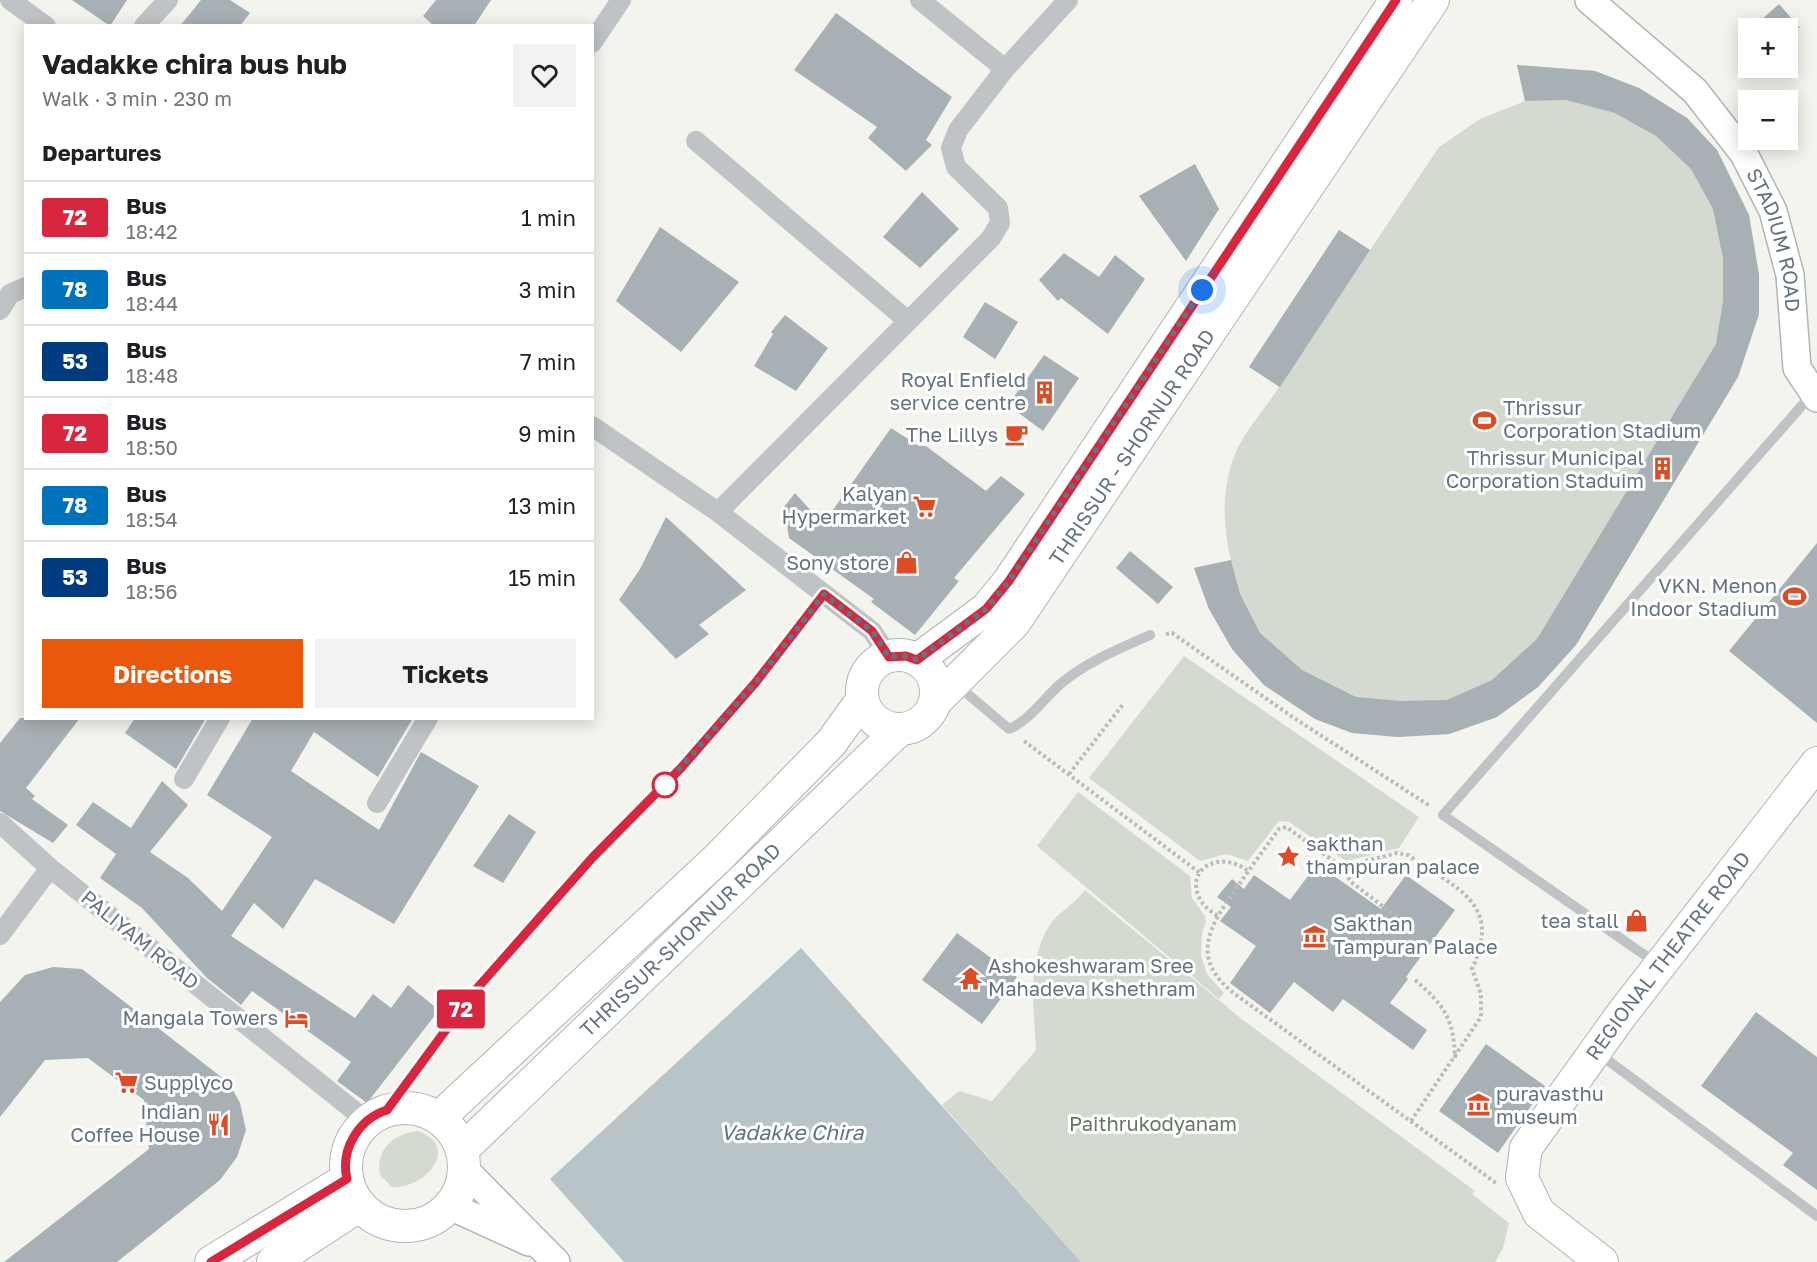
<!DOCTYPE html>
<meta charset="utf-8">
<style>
body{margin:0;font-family:"Golos Text",sans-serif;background:#f2f2f2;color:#202124;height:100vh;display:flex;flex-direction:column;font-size:22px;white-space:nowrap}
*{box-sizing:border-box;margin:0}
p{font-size:20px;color:#757577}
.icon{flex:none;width:33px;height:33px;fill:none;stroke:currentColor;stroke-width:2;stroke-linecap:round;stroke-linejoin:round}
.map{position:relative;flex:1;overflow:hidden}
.sheet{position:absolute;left:24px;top:24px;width:570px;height:696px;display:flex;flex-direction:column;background:#fff;border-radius:0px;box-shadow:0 3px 15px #0003}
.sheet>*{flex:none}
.badge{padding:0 12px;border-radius:4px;font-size:21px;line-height:39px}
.controls{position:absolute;left:1738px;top:18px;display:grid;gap:12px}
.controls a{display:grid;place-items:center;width:60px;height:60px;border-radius:0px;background:#fff;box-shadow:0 3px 15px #0003;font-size:30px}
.you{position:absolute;width:30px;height:30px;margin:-15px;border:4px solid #fff;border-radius:50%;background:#1a73e8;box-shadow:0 0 0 9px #1a73e833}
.map>.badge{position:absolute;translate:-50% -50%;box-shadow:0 0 0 3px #fff}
h2{padding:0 18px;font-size:22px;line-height:54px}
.round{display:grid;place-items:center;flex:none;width:63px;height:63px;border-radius:0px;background:#f2f2f2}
.head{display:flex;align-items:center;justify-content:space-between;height:102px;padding:0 18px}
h1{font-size:28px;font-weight:700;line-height:45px}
.primary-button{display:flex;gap:12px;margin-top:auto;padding:12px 18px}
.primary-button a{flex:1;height:69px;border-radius:0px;background:#ea580c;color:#fff;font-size:24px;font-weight:700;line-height:69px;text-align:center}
.primary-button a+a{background:#f2f2f2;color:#202124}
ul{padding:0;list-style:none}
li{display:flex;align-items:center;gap:18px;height:72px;padding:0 18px;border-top:2px solid #e0e0e0}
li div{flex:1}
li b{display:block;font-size:22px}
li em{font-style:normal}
li .badge{min-width:66px;font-weight:700;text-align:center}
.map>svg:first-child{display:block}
.green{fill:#d5dad1}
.water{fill:#b9c4c9}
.building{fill:#a7b0b4}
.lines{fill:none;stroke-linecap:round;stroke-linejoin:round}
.secondary-casing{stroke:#afb5b9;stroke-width:30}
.primary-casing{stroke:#b0b5b8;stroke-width:34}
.path{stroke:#b9bbbd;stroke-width:4;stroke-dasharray:3 3;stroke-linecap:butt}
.lane{stroke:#bfc3c6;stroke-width:10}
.street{stroke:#bfc3c6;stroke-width:20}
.secondary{stroke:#fff;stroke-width:27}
.primary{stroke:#fff;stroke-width:32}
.line-casing{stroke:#fff;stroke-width:14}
.line{stroke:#d7263d;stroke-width:9}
.walk{stroke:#637480;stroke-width:6;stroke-dasharray:0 10.8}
.stop-dot{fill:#fff;stroke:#d7263d;stroke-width:3}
.labels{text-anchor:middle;stroke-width:6;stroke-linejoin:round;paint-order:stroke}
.street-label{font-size:20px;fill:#637480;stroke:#fff}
.poi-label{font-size:20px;fill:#637480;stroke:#fff;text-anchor:end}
.park-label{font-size:20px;fill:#677762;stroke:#fff}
.water-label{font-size:21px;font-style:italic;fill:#5f767e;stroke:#fff}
</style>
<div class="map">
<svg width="1817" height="1262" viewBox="0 0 1817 1262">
<rect width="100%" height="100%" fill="#f4f4ef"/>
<path class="green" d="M 1517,65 L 1595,71 L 1639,88 L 1687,118 L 1717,150 L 1749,215 L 1759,275 L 1759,314 L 1738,377 L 1576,645 L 1538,687 L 1497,717 L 1449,734 L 1398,737 L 1352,733 L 1315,719 L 1264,685 L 1232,649 L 1209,609 L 1194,568 L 1231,560 C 1222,526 1222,487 1235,454 C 1245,430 1266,408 1279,387 L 1249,367 L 1339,230 L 1370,250 L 1439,147 L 1480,119 L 1525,101 Z
M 1184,656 L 1419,817 L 1399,848 L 1346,861 L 1289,822 L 1279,821 L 1248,861 L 1226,854 L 1200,861 L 1089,778 Z
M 1078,792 L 1190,876 L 1192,898 L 1205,916 L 1206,922 L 1202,933 L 1201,956 L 1207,974 L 1224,993 L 1219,999 L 1037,846 Z
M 1085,890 L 1243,1020 L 1475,1191 L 1472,1194 L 1509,1223 L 1503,1248 L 1495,1262 L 1081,1262 L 942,1105 L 959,1091 L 992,1101 L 1036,1050 C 1034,1008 1026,964 1049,926 C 1057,913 1075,904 1085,890 Z
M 418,1131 C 462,1147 425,1189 392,1187 L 380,1175 C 375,1149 395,1133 418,1131 Z"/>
<path class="water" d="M 801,948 L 1081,1262 L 624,1262 L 550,1179 Z"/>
<path class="building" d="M 72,0 L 127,0 L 110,26 Z
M 201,0 L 230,0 L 250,13 L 240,26 L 180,26 Z
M 436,0 L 491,0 L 474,26 L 434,26 L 423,16 Z
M 1779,4 L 1800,28 L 1752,28 Z
M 836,13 L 952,97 L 926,140 L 932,145 L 906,171 L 868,138 L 877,127 L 794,70 Z
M 1517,65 L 1595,71 L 1639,88 L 1687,118 L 1717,150 L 1749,215 L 1759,275 L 1759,314 L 1738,377 L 1576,645 L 1538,687 L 1497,717 L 1449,734 L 1398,737 L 1352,733 L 1315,719 L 1264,685 L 1232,649 L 1209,609 L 1194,568 L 1231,560 L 1240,594 L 1260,633 L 1302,670 L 1356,697 L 1401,701 L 1447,700 L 1492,680 L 1537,639 L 1716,344 L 1723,301 L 1723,258 L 1713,209 L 1691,169 L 1656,136 L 1615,113 L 1566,100 L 1525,101 Z
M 1195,164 L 1219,209 L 1186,261 L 1139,196 Z
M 922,192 L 959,229 L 920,268 L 883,237 Z
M 660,227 L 739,282 L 681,352 L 616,301 Z
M 1339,230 L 1370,250 L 1280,387 L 1249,367 Z
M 1064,253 L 1099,277 L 1115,255 L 1145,279 L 1108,334 L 1061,298 L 1058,301 L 1039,280 Z
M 985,302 L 1018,322 L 995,359 L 963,337 Z
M 785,315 L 828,348 L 796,391 L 754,366 L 773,334 L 771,332 Z
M 1044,355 L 1079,378 L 1043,431 L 1008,405 Z
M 891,428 L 919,446 L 926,446 L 986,491 L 1001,476 L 1025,494 L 954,578 L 959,581 L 915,635 L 871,602 L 874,599 L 789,538 L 784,507 L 795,493 L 823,524 Z
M 666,517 L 746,590 L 699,625 L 709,634 L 676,659 L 619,600 L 640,569 Z
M 1817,543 L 1817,723 L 1729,651 Z
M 1130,551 L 1173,587 L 1158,604 L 1116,568 Z
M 20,718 L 80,718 L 26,788 L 35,796 L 32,799 L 68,825 L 53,843 L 0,811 L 0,743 Z
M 135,718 L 206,718 L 176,769 L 125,733 Z
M 253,718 L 413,718 L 378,777 L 314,732 L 291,771 L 379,830 L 421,752 L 479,786 L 394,924 L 315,879 L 283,929 L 254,903 L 231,936 L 355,1018 L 373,994 L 391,1008 L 408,985 L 439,1010 L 367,1103 L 337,1081 L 351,1062 L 252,991 L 241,1005 L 207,978 L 142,908 L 100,878 L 116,854 L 76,825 L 93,802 L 131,828 L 162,781 L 188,805 L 150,852 L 188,878 L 222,911 L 272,837 L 207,795 Z
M 509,814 L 536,832 L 503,883 L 473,866 Z
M 1317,864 L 1381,909 L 1406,875 L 1455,910 L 1406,977 L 1408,979 L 1390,1003 L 1427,1030 L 1413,1050 L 1343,999 L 1333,1012 L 1294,982 L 1270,1013 L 1230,983 L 1256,946 L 1220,921 L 1231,907 L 1217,897 L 1232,879 L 1244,889 L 1254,875 L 1290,900 Z
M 957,933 L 1017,977 L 982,1024 L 922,980 Z
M 53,967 L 82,969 L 229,1083 L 240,1103 L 246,1130 L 237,1157 L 220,1180 L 117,1262 L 4,1262 L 149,1149 L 144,1100 L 88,1058 L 45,1060 L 0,1117 L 0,1002 L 25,975 Z
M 1756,1012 L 1817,1057 L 1817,1190 L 1783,1165 L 1793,1153 L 1701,1086 Z
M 1486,1044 L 1545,1086 L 1498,1153 L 1439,1111 Z"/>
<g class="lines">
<defs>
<g id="secondary">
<path id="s1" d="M 1589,0 L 1695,91 L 1744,154 L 1773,211 L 1790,275 L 1797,368 L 1817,398"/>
<path d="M 465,1170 L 556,1262"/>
<path d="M 450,1206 L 529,1242"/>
</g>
<g id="primary">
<circle cx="899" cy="692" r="37"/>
<path d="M 917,660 L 986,609 L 1009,581 L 1396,0"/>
<path id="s2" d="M 936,701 L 1014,623 L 1433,0"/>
<circle cx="405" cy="1167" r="59"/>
<path d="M 439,1118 L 717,859 L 831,743 L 862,700"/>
<path id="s3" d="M 462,1150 L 899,730"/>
<path d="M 211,1262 L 347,1179"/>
<path d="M 273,1262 L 360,1205"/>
<path id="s4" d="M 1602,1262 L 1539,1213 L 1522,1178 L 1526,1148 L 1622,1014 L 1817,763"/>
</g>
</defs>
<use href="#secondary" class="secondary-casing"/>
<use href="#primary" class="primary-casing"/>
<path class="path" d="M 1166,634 L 1172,633 L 1294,718 L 1430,806
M 1024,741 L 1200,873
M 1069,774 L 1124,703
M 1342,867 L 1351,882 L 1397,917
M 1217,916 C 1211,911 1204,907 1200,899 C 1184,869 1220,849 1248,871
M 1415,980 C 1444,1005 1454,1019 1455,1058
M 1411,1121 L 1481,1017 L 1481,994 L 1472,969 C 1503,902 1456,889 1408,855 L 1397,853 L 1342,867 L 1286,827 L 1279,829 C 1265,848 1251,867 1238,886 C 1210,925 1188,958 1235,994 L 1496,1183"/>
<path class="lane" d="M 957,685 L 1009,729 C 1032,719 1044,697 1064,681 C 1089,661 1121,648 1150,635
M 1659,965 L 1443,815 L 1812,394
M 1598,1053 L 1817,1216
M 387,1110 L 473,993 L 593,857 L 681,768 L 756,682 L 824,594"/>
<path class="street" d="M 10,0 L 46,26
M 920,0 L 1005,69
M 144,26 L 168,0
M 592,43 L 621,0
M 696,141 L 908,321
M 0,310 L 10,294 L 26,287
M 592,426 L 718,512 L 824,594 L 872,631 L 889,657
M 718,512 L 991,238 L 1000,223 L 998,208 L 956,167 L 951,148 L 958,130 L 1005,69 L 1068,0
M 184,779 L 220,718
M 377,803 L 428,718
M 0,823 L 50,868 L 367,1121
M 0,935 L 50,868"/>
<use href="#secondary" class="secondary"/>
<use href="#primary" class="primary"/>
</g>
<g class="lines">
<defs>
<path id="line" d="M 211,1262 L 347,1179 C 340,1149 359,1119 387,1110 L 473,993 L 593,857 L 681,768 L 756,682 L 824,594 L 872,631 L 889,657 L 906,656 L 917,660 L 986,609 L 1009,581 L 1396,0"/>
</defs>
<use href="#line" class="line-casing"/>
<use href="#line" class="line"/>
<path class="walk" d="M 665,785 L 756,682 L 824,594 L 872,631 L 889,657 L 906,656 L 917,660 L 986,609 L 1009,581 L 1202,290"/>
</g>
<defs>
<symbol id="building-bare" viewBox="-9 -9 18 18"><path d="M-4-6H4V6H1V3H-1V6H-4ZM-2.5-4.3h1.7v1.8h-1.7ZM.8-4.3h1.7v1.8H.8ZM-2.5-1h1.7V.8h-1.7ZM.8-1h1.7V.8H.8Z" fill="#de4c25" stroke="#fff" stroke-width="2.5" paint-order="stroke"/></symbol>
<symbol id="stadium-bare" viewBox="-9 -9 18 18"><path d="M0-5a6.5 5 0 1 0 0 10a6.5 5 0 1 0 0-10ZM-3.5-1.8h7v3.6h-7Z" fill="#de4c25" stroke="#fff" stroke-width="2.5" paint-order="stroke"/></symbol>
<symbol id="cafe-bare" viewBox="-9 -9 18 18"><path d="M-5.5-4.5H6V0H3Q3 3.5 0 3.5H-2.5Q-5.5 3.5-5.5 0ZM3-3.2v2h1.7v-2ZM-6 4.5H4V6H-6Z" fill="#de4c25" stroke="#fff" stroke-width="2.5" paint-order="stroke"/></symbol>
<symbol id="supermarket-bare" viewBox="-9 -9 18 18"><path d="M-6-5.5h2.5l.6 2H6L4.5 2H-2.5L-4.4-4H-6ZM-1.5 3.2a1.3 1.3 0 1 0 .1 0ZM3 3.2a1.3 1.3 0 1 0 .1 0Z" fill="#de4c25" stroke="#fff" stroke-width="2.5" paint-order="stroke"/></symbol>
<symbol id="shop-bare" viewBox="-9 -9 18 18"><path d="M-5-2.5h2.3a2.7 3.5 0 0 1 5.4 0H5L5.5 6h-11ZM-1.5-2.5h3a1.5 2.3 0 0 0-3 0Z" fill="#de4c25" stroke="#fff" stroke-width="2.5" paint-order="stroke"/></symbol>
<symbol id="sight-bare" viewBox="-9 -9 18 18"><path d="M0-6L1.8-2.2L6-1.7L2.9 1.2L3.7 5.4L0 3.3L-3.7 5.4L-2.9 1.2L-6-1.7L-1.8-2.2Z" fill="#de4c25" stroke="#fff" stroke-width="2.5" paint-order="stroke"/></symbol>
<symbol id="museum-bare" viewBox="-9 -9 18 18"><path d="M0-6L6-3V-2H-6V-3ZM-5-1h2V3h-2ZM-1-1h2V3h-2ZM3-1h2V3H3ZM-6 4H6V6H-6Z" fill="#de4c25" stroke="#fff" stroke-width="2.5" paint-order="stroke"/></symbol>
<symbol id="temple-bare" viewBox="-9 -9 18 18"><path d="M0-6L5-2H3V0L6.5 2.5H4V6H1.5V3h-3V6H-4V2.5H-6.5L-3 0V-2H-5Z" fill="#de4c25" stroke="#fff" stroke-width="2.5" paint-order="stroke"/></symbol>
<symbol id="hotel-bare" viewBox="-9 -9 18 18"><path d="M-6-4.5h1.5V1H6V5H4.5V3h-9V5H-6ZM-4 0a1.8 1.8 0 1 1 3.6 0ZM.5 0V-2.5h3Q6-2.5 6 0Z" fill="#de4c25" stroke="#fff" stroke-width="2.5" paint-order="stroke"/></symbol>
<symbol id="restaurant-bare" viewBox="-9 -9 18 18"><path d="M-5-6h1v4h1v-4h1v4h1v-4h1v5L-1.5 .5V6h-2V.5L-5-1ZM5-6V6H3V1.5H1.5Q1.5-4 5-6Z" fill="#de4c25" stroke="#fff" stroke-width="2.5" paint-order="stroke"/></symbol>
</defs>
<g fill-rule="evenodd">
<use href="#building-bare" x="1028" y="376" width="33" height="33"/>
<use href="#stadium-bare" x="1468" y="404" width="33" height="33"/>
<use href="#cafe-bare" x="1000" y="418" width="33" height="33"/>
<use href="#building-bare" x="1646" y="452" width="33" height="33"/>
<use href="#supermarket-bare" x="908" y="490" width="33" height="33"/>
<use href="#shop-bare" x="890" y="546" width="33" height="33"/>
<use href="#stadium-bare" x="1778" y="580" width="33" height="33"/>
<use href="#sight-bare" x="1272" y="840" width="33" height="33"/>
<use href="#shop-bare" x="1620" y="904" width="33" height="33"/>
<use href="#museum-bare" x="1298" y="920" width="33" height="33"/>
<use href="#temple-bare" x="954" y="962" width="33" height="33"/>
<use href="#hotel-bare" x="280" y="1002" width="33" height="33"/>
<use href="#supermarket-bare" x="110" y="1066" width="33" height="33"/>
<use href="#museum-bare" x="1462" y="1088" width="33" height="33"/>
<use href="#restaurant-bare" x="202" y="1108" width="33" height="33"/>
</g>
<circle class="stop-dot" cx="665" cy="785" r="12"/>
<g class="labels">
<g class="street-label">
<text dy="7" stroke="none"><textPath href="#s1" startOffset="312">STADIUM ROAD</textPath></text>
<text dy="7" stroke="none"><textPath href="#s2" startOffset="322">THRISSUR - SHORNUR ROAD</textPath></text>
<text transform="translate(140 940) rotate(39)" y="7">PALIYAM ROAD</text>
<text dy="7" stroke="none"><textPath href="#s3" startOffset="303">THRISSUR-SHORNUR ROAD</textPath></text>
<text dy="7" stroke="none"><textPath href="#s4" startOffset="388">REGIONAL THEATRE ROAD</textPath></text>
</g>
<g class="poi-label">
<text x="1026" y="387">Royal Enfield<tspan x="1026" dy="23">service centre</tspan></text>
<text x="1503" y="415" text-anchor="start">Thrissur<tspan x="1503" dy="23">Corporation Stadium</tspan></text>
<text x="998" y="442">The Lillys</text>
<text x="1644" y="465">Thrissur Municipal<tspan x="1644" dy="23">Corporation Staduim</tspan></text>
<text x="907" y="501">Kalyan<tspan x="907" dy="23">Hypermarket</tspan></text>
<text x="889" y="570">Sony store</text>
<text x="1777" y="593">VKN. Menon<tspan x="1777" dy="23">Indoor Stadium</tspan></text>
<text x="1306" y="851" text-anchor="start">sakthan<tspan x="1306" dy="23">thampuran palace</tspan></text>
<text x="1619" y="928">tea stall</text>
<text x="1333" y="931" text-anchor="start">Sakthan<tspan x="1333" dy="23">Tampuran Palace</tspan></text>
<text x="988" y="973" text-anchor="start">Ashokeshwaram Sree<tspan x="988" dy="23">Mahadeva Kshethram</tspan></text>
<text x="278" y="1025">Mangala Towers</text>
<text x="144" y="1090" text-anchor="start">Supplyco</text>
<text x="1496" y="1101" text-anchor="start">puravasthu<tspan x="1496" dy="23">museum</tspan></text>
<text x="200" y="1119">Indian<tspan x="200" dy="23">Coffee House</tspan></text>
</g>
<g class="park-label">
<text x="1153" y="1131">Paithrukodyanam</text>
</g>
<g class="water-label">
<text x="792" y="1140">Vadakke Chira</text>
</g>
</g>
</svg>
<div class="controls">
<a>+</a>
<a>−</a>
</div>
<div class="you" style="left:1202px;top:290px"></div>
<b class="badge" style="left:461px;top:1009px;background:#d7263d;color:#fff">72</b>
<section class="sheet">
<div class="head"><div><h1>Vadakke chira bus hub</h1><p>Walk · 3 min · 230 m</p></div><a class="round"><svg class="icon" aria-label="heart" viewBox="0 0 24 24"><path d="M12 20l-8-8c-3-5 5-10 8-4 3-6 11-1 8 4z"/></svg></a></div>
<h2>Departures</h2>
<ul>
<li><span class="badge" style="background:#d7263d;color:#fff">72</span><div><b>Bus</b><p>18:42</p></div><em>1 min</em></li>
<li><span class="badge" style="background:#0072bc;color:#fff">78</span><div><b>Bus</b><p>18:44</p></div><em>3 min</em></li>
<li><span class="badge" style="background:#003b80;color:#fff">53</span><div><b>Bus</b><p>18:48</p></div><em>7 min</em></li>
<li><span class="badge" style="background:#d7263d;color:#fff">72</span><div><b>Bus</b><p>18:50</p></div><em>9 min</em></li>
<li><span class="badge" style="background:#0072bc;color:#fff">78</span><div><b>Bus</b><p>18:54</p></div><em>13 min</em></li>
<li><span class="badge" style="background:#003b80;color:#fff">53</span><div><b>Bus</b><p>18:56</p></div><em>15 min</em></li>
</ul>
<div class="primary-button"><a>Directions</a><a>Tickets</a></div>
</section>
</div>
